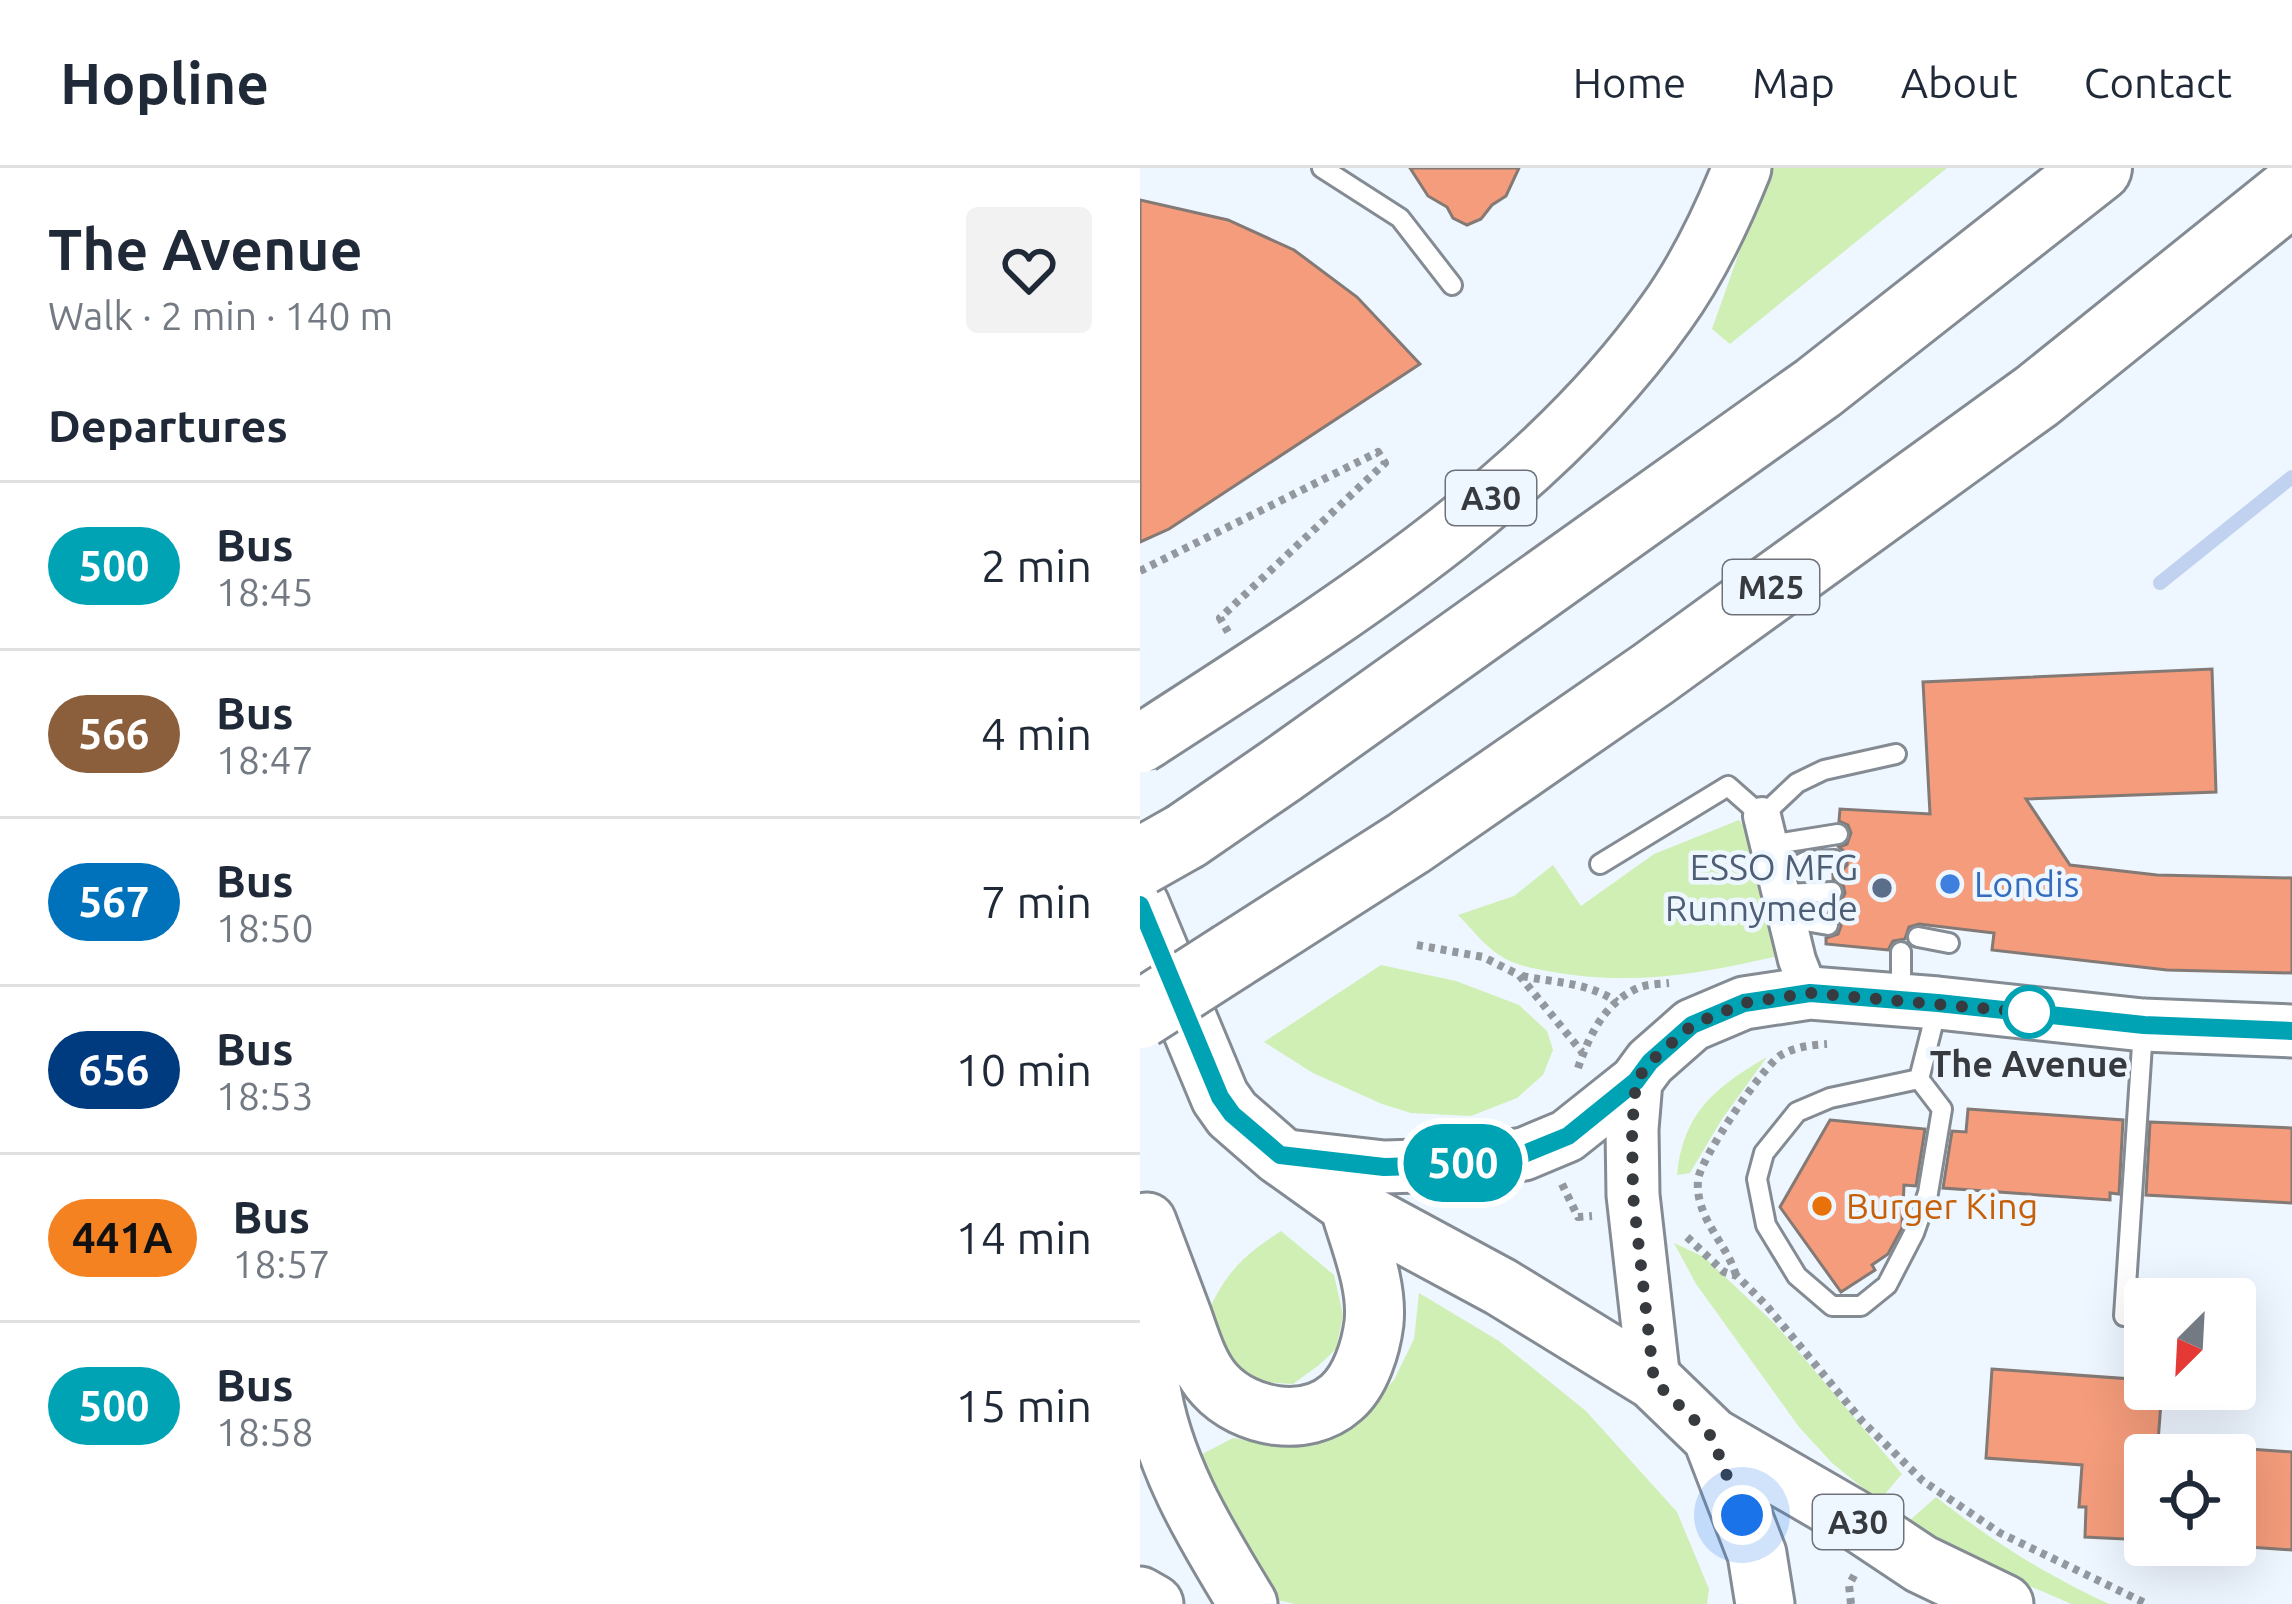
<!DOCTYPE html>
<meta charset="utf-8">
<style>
body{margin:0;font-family:Ubuntu,sans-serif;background:#f2f2f3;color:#1f2937;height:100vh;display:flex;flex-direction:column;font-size:45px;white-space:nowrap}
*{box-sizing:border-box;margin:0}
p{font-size:39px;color:#747a83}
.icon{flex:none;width:66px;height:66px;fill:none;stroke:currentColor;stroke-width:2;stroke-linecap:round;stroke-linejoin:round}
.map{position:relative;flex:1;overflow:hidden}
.details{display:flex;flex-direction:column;background:#fff;width:1140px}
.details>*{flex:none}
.badge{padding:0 24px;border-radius:39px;font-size:42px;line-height:78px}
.needle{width:78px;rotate:204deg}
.buttons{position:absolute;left:984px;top:1110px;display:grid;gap:24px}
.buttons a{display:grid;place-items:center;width:132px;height:132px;border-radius:12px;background:#fff;box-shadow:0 12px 48px #0002;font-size:60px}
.you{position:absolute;width:60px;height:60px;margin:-30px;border:9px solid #fff;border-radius:50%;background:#1a73e8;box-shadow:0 0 0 18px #1a73e833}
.map>.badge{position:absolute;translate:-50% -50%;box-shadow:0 0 0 6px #fff}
h2{padding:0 48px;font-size:45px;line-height:108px}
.round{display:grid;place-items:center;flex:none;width:126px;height:126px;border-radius:12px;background:#f2f2f3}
.summary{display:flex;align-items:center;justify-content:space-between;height:204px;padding:0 48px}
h1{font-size:57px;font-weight:600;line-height:90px}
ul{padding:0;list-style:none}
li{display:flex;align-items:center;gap:36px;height:168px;padding:0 48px;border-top:3px solid #e0e1e3}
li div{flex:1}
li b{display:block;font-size:45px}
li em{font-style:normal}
li .badge{min-width:132px;font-weight:700;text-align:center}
header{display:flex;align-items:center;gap:72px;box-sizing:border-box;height:168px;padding:0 60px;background:#fff;border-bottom:3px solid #e0e1e3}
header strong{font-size:57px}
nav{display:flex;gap:66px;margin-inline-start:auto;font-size:42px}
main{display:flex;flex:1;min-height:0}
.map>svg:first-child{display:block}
.green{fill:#d0efb5}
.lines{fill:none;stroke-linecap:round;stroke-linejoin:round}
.stream{stroke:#c0d2f0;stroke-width:14}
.building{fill:#f49c7b;stroke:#837975;stroke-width:3}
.lane-casing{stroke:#848b93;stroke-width:24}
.street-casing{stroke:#848b93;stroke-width:42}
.secondary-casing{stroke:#848b93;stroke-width:57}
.primary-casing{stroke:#848b93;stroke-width:63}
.highway-casing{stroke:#848b93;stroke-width:72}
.path{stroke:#92989e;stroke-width:8;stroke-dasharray:6 6;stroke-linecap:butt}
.lane{stroke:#fff;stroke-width:18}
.street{stroke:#fff;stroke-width:36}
.secondary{stroke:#fff;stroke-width:51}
.primary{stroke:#fff;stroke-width:57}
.highway{stroke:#fff;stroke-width:66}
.primary-bridge-casing{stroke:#848b93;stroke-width:63;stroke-linecap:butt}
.highway-bridge-casing{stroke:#848b93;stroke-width:72;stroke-linecap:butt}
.primary-bridge{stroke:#fff;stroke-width:57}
.highway-bridge{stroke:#fff;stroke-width:66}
.line-casing{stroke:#fff;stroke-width:27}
.line{stroke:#00a3b4;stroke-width:18}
.walk{stroke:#373a3e;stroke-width:12;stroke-dasharray:0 21.6}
.shop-dot{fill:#3f7fe0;stroke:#eef6ff;stroke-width:4.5}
.service-dot{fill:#5c6f8a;stroke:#eef6ff;stroke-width:4.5}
.stop-dot{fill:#fff;stroke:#00a3b4;stroke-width:6}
.food-dot{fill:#e8710a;stroke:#eef6ff;stroke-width:4.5}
.labels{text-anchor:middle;stroke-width:9;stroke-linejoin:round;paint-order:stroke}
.shield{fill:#eef6ff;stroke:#6e7278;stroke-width:3}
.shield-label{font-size:33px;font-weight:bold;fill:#373a3e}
.service-label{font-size:36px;fill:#4e5e75;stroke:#eef6ff;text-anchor:end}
.shop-label{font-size:36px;fill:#366cbe;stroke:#eef6ff;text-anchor:start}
.stop-label{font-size:36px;font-weight:bold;fill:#373a3e;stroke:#eef6ff}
.food-label{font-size:36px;fill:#c56008;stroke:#eef6ff;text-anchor:start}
</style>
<header>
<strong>Hopline</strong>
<nav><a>Home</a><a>Map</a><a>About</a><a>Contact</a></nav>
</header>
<main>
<section class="details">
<div class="summary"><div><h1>The Avenue</h1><p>Walk · 2 min · 140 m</p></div><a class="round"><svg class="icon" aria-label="heart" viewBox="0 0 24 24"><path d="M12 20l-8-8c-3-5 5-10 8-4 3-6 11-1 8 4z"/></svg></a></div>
<h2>Departures</h2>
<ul>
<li><span class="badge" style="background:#00a3b4;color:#fff">500</span><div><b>Bus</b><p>18:45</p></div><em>2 min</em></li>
<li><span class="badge" style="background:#8b5e3c;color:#fff">566</span><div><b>Bus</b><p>18:47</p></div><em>4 min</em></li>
<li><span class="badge" style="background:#0072bc;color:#fff">567</span><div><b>Bus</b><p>18:50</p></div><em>7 min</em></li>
<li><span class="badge" style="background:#003b80;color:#fff">656</span><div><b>Bus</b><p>18:53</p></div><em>10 min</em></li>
<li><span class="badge" style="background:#f58220;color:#111">441A</span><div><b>Bus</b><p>18:57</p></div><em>14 min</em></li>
<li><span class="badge" style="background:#00a3b4;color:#fff">500</span><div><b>Bus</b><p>18:58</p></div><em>15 min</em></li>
</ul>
</section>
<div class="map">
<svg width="1152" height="1436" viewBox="0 0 1152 1436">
<rect width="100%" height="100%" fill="#eef6ff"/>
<path class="green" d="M 629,0 L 807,0 L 590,176 L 572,161 Z
M 599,652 L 618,680 L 638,788 C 560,806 493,818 413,804 C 394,800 375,798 359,787 C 344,777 331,760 318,747 L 374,728 L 413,697 L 441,738 L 514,686 Z
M 241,797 L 316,813 L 379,837 L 407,863 L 413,882 L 403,907 L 377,930 L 331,948 L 271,945 L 242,936 L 173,905 L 124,874 Z
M 627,889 L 582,951 L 550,1005 L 537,1007 C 543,945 575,919 627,889 Z
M 141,1063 L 194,1107 L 203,1147 L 196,1181 L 179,1197 L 153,1216 L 121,1214 L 102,1205 L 76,1182 L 64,1153 C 84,1107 99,1090 141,1063 Z
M 534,1075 L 564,1089 L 635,1156 L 762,1306 L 739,1333 L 692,1295 L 659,1259 L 556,1116 Z
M 279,1125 L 359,1173 L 446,1243 L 537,1344 L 569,1421 L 567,1436 L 155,1436 L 129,1430 L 47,1294 L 93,1270 L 145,1279 L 212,1258 L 254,1212 L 274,1171 Z
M 796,1329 C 855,1375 901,1404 969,1436 L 931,1436 L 920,1431 L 821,1389 L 768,1354 Z"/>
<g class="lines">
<path class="stream" d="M 1020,415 L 1152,309"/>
</g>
<path class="building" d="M 270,0 L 379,0 L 366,28 L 352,37 L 341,51 L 327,57 L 313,50 L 307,39 L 288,28 Z
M 0,32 L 88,52 L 154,82 L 217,129 L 280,196 L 29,361 L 0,374 Z
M 1072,501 L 1076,624 L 886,631 L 930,697 L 1017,707 L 1152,710 L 1152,805 L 1027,802 L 852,782 L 854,765 L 779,756 L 769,759 L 765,771 L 753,773 L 748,782 L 686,776 L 686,770 L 698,766 L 701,758 L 697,748 L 689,744 L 690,738 L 700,735 L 705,725 L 703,716 L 693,711 L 693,706 L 701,704 L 707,697 L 707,686 L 699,679 L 707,676 L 711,665 L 708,657 L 699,653 L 700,641 L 790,646 L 783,514 Z
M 828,941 L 983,952 L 979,1026 L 970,1025 L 970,1032 L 803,1020 L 812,963 L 826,964 Z
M 690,952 L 785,961 L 776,1018 L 764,1017 L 762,1060 L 748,1086 L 732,1097 L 735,1102 L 701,1124 L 640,1039 Z
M 1010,954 L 1152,960 L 1152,1035 L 1006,1027 Z
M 852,1201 L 1005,1212 L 1005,1221 L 1022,1221 L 1017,1287 L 1005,1287 L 1005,1372 L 945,1369 L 946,1339 L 939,1339 L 942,1297 L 846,1290 Z
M 1095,1280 L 1152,1284 L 1152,1382 L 1095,1378 Z"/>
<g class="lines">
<defs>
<path id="lane" d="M 182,0 L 260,50 L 312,117
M 629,677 L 698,666
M 460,696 L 588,618 L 622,648 L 657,615 L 684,602 L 756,586
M 637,708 L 667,693 L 695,692
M 642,726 L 692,724
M 648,754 L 665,753 L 688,757
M 778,769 L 809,775
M 761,827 L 761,784
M 1003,862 L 984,1148 L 1005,1149
M 779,911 L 802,941 L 788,1025 L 774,1065 L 747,1117 L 721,1138 L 692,1138 L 657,1108 L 626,1057 L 617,1011 L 624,985 L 657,944 L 690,930 Z
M 779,911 L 797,840
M 1095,1155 L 1099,1155"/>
<path id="street" d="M 622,648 L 657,792 L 670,825"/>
<path id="secondary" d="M 496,913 L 492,961 L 493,1027 L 514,1213
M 139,987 L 244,999 L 312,997 L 384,986 L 427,968 L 496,913 L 510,894 L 552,857 L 604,835 L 670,825 L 798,835 L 1003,857 L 1152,863"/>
<path id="primary" d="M 8,571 C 191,452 398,326 526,145 C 558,101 582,50 602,0
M 0,737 L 80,929 L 92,946 L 139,987 L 209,1037 L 361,1119 L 514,1213 L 572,1269 L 617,1386 L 625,1436
M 7,1054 C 19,1086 31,1118 43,1150 C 51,1173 59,1200 75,1217 C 105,1250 166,1261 201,1230 C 221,1213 231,1179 234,1155 C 238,1116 219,1073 209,1037
M 8,1100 C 9,1137 5,1176 10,1213 C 21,1295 66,1367 108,1436
M 572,1269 L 712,1350 L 781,1396 L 864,1436
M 0,1428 L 14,1436"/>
<path id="highway" d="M 46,668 L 142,602 L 678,220 L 958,0
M 92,788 L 269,675 L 513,506 L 897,228 L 1152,23"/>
</defs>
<use href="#lane" class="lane-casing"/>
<use href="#street" class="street-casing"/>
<use href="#secondary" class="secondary-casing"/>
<use href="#primary" class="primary-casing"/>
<use href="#highway" class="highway-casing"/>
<path class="path" d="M 0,403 L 238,284 L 245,295 L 80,450 L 88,464
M 277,777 L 343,789 L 379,807 L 442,884
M 382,808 C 416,815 447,814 477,834
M 438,900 C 449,868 464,835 498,820 C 507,816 519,816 529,815
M 422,1016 L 438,1049 L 452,1048
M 547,1069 L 584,1104 L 597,1108 L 626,1137 L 722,1253 L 783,1313 L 860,1365 L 1007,1436
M 596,1107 C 586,1074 555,1050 558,1012 C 560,991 623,898 641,887 C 655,879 671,877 687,876
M 711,1436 L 709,1417 L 715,1406"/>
<use href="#lane" class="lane"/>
<use href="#street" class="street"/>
<use href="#secondary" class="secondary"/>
<use href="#primary" class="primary"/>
<use href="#highway" class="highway"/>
<defs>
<path id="primary-bridge" d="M 0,576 L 8,571"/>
<path id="highway-bridge" d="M 0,694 L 46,668
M 0,847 L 92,788"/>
</defs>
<use href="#primary-bridge" class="primary-bridge-casing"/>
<use href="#highway-bridge" class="highway-bridge-casing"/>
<use href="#primary-bridge" class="primary-bridge"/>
<use href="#highway-bridge" class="highway-bridge"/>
</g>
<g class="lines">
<defs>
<path id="line" d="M 0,737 L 80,929 L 92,946 L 140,987 L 244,999 L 312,997 L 384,986 L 428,968 L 496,913 L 510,894 L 552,857 L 604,835 L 670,825 L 798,835 L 1004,857 L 1152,863"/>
</defs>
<use href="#line" class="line-casing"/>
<use href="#line" class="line"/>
<path class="walk" d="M 602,1347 L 572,1269 L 514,1213 L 493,1027 L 492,961 L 496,913 L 510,894 L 552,857 L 604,835 L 670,825 L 896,845 L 889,844"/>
</g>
<circle class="shop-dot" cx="810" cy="716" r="12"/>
<circle class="service-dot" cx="742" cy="720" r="12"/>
<circle class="stop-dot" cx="889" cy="844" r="24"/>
<circle class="food-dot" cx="682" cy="1038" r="12"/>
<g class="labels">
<g class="shield">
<rect x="306" y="303" width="90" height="54" rx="9"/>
<rect x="583" y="392" width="96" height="54" rx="9"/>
<rect x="673" y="1327" width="90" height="54" rx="9"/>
</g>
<g class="shield-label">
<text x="351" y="342">A30</text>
<text x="631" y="431">M25</text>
<text x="718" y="1366">A30</text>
</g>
<g class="service-label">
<text x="718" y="712">ESSO MFG<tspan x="718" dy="41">Runnymede</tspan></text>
</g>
<g class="shop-label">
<text x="834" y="729">Londis</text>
</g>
<g class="stop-label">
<text x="889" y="909">The Avenue</text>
</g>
<g class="food-label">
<text x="706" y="1051">Burger King</text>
</g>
</g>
</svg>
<div class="buttons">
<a><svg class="needle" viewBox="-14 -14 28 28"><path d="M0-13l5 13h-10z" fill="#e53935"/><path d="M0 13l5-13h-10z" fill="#747a83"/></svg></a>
<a><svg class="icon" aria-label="locate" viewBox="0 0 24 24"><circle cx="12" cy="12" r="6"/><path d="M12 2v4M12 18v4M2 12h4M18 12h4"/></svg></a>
</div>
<div class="you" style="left:602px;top:1347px"></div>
<b class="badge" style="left:323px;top:995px;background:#00a3b4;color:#fff">500</b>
</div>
</main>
